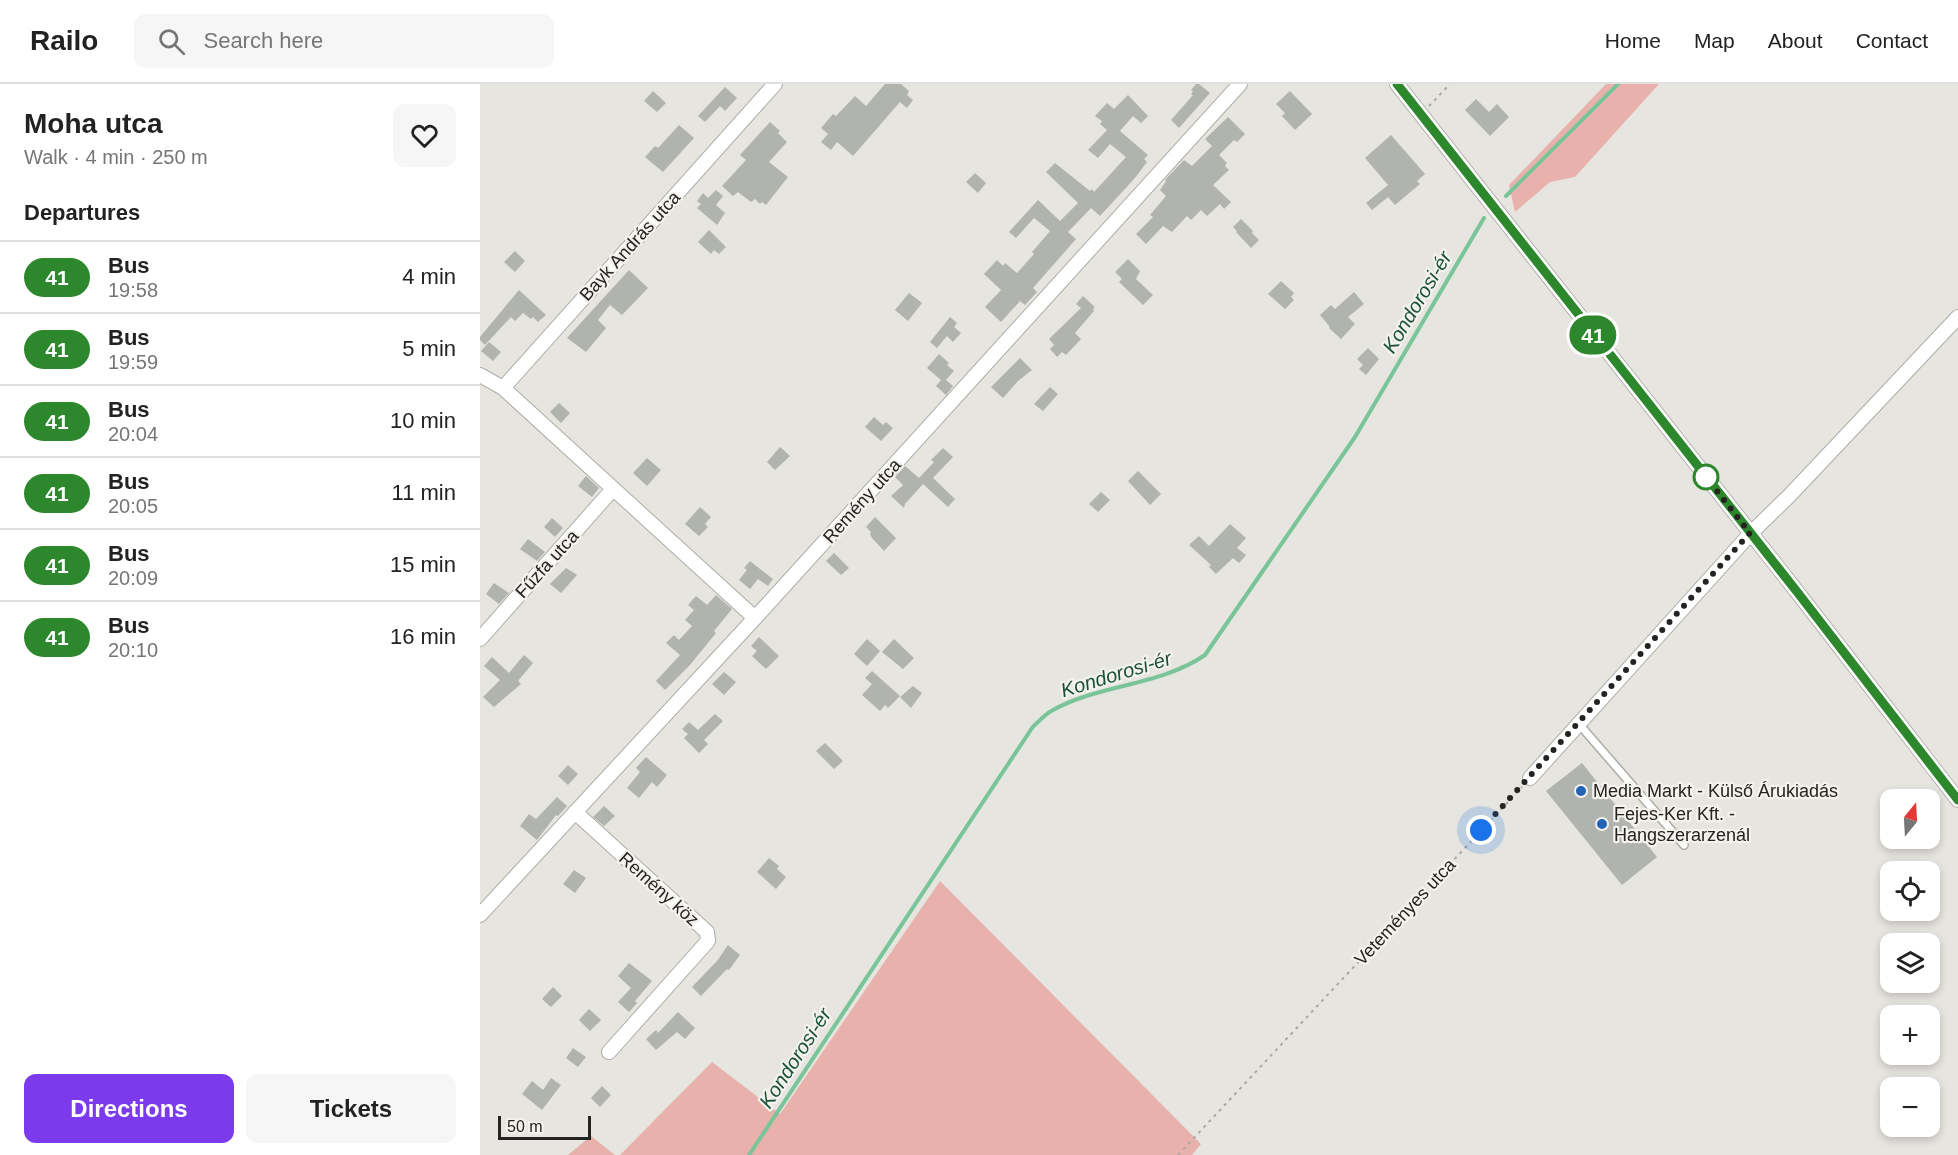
<!DOCTYPE html>
<meta charset="utf-8">
<style>
body{margin:0;font-family:Helvetica,sans-serif;background:#f6f6f6;color:#222;height:100vh;display:flex;flex-direction:column;font-size:22px;white-space:nowrap}
*{box-sizing:border-box;margin:0}
p{font-size:20px;color:#767676}
.icon{flex:none;width:33px;height:33px;fill:none;stroke:currentColor;stroke-width:2;stroke-linecap:round;stroke-linejoin:round}
.map{position:relative;flex:1;overflow:hidden}
.panel{display:flex;flex-direction:column;background:#fff;width:480px}
.panel>*{flex:none}
.badge{padding:0 12px;border-radius:20px;font-size:21px;line-height:39px}
.needle{width:39px;rotate:18deg}
.tools{position:absolute;left:1400px;top:705px;display:grid;gap:12px}
.tools a{display:grid;place-items:center;width:60px;height:60px;border-radius:12px;background:#fff;box-shadow:0 3px 9px #0003;font-size:30px}
.scale{position:absolute;left:18px;bottom:15px;width:93px;box-sizing:border-box;padding-left:6px;border:3px solid #242321;border-top:0;font-size:16px;line-height:21px;white-space:nowrap;color:#242321;-webkit-text-stroke:4px #f4f2ed;paint-order:stroke}
.you{position:absolute;width:30px;height:30px;margin:-15px;border:4px solid #fff;border-radius:50%;background:#1a73e8;box-shadow:0 0 0 9px #1a73e833}
.map>.badge{position:absolute;translate:-50% -50%;box-shadow:0 0 0 3px #fff}
h2{padding:0 24px;font-size:22px;line-height:54px}
.round{display:grid;place-items:center;flex:none;width:63px;height:63px;border-radius:12px;background:#f6f6f6}
.headline{display:flex;align-items:center;justify-content:space-between;height:102px;padding:0 24px}
h1{font-size:28px;font-weight:700;line-height:45px}
.cta{display:flex;gap:12px;margin-top:auto;padding:12px 24px}
.cta a{flex:1;height:69px;border-radius:12px;background:#7c3aed;color:#fff;font-size:24px;font-weight:700;line-height:69px;text-align:center}
.cta a+a{background:#f6f6f6;color:#222}
ul{padding:0;list-style:none}
li{display:flex;align-items:center;gap:18px;height:72px;padding:0 24px;border-top:2px solid #e0e0e0}
li div{flex:1}
li b{display:block;font-size:22px}
li em{font-style:normal}
li .badge{min-width:66px;font-weight:700;text-align:center}
header{display:flex;align-items:center;gap:36px;box-sizing:border-box;height:84px;padding:0 30px;background:#fff;border-bottom:2px solid #e0e0e0}
header strong{font-size:28px}
nav{display:flex;gap:33px;margin-inline-start:auto;font-size:21px}
.search{width:420px;height:54px;background:#f6f6f6;display:flex;align-items:center;gap:15px;box-sizing:border-box;padding:0 21px;border-radius:12px;color:#767676;font-size:22px}
main{display:flex;flex:1;min-height:0}
.map>svg:first-child{display:block}
.green{fill:#e9b1ab}
.lines{fill:none;stroke-linecap:round;stroke-linejoin:round}
.stream{stroke:#7ac499;stroke-width:4}
.building{fill:#b1b3ae}
.lane-casing{stroke:#aeaca7;stroke-width:10}
.street-casing{stroke:#aeaca7;stroke-width:16}
.path{stroke:#a9a7a3;stroke-width:2;stroke-dasharray:3 4.5;stroke-linecap:butt}
.lane{stroke:#fff;stroke-width:7}
.street{stroke:#fff;stroke-width:14}
.line-casing{stroke:#fff;stroke-width:14}
.line{stroke:#2d882d;stroke-width:9}
.walk{stroke:#242321;stroke-width:6;stroke-dasharray:0 10.8}
.stop-dot{fill:#fff;stroke:#2d882d;stroke-width:3}
.poi-dot{fill:#2263b4;stroke:#f4f2ed;stroke-width:2}
.labels{text-anchor:middle;stroke-width:4.5;stroke-linejoin:round;paint-order:stroke}
.street-label{font-size:18px;fill:#242321;stroke:#f4f2ed}
.poi-label{font-size:18px;fill:#242321;stroke:#f4f2ed;text-anchor:start}
.water-label{font-size:20px;font-style:italic;fill:#195235;stroke:#f4f2ed}
</style>
<header>
<strong>Railo</strong>
<div class="search"><svg class="icon" aria-label="search" viewBox="0 0 24 24"><circle cx="10" cy="10" r="6"/><path d="M15 15l6 6"/></svg>Search here</div>
<nav><a>Home</a><a>Map</a><a>About</a><a>Contact</a></nav>
</header>
<main>
<section class="panel">
<div class="headline"><div><h1>Moha utca</h1><p>Walk · 4 min · 250 m</p></div><a class="round"><svg class="icon" aria-label="heart" viewBox="0 0 24 24"><path d="M12 20l-8-8c-3-5 5-10 8-4 3-6 11-1 8 4z"/></svg></a></div>
<h2>Departures</h2>
<ul>
<li><span class="badge" style="background:#2d882d;color:#fff">41</span><div><b>Bus</b><p>19:58</p></div><em>4 min</em></li>
<li><span class="badge" style="background:#2d882d;color:#fff">41</span><div><b>Bus</b><p>19:59</p></div><em>5 min</em></li>
<li><span class="badge" style="background:#2d882d;color:#fff">41</span><div><b>Bus</b><p>20:04</p></div><em>10 min</em></li>
<li><span class="badge" style="background:#2d882d;color:#fff">41</span><div><b>Bus</b><p>20:05</p></div><em>11 min</em></li>
<li><span class="badge" style="background:#2d882d;color:#fff">41</span><div><b>Bus</b><p>20:09</p></div><em>15 min</em></li>
<li><span class="badge" style="background:#2d882d;color:#fff">41</span><div><b>Bus</b><p>20:10</p></div><em>16 min</em></li>
</ul>
<div class="cta"><a>Directions</a><a>Tickets</a></div>
</section>
<div class="map">
<svg width="1478" height="1071" viewBox="0 0 1478 1071">
<rect width="100%" height="100%" fill="#e7e5e0"/>
<path class="green" d="M 1126,0 L 1179,0 L 1095,93 L 1070,98 L 1035,128 L 1029,101 Z
M 460,797 L 721,1060 L 712,1071 L 140,1071 L 232,978 L 300,1030 Z
M 111,1052 L 135,1071 L 88,1071 Z"/>
<g class="lines">
<path class="stream" d="M 1026,112 L 1138,0
M 269,1071 L 552,644 C 558,638 565,630 573,626 C 620,600 680,602 725,571 L 875,353 L 1004,134"/>
</g>
<path class="building" d="M 405,0 L 421,0 L 429,7 L 427,11 L 433,16 L 427,24 L 420,18 L 373,72 L 357,58 L 351,66 L 341,58 L 348,50 L 341,44 L 353,30 L 356,32 L 375,12 L 386,22 Z
M 716,0 L 719,0 L 730,9 L 699,44 L 691,36 L 713,11 L 711,10 L 713,7 L 711,6 Z
M 245,3 L 257,14 L 245,27 L 240,22 L 225,38 L 218,32 Z
M 173,7 L 186,19 L 177,28 L 164,17 Z
M 810,7 L 832,30 L 815,46 L 802,32 L 805,29 L 796,20 Z
M 648,11 L 668,32 L 661,39 L 653,32 L 640,47 L 668,71 L 664,75 L 667,78 L 655,94 L 620,132 L 611,124 L 588,148 L 596,155 L 553,204 L 557,208 L 545,221 L 540,217 L 521,238 L 505,223 L 521,206 L 504,190 L 517,176 L 523,182 L 525,179 L 537,189 L 554,170 L 552,168 L 570,147 L 554,134 L 536,154 L 529,148 L 558,116 L 580,137 L 598,119 L 566,88 L 575,79 L 610,107 L 612,105 L 614,108 L 646,73 L 630,60 L 618,74 L 608,66 L 627,46 L 620,40 L 622,37 L 615,32 L 627,19 L 634,25 Z
M 996,15 L 1009,28 L 1017,20 L 1029,33 L 1010,52 L 985,26 Z
M 748,33 L 765,50 L 757,58 L 754,56 L 739,71 L 747,79 L 745,82 L 749,86 L 733,101 L 751,118 L 744,125 L 740,120 L 727,132 L 721,126 L 711,136 L 707,132 L 692,148 L 683,142 L 666,160 L 656,150 L 673,133 L 670,131 L 686,112 L 680,106 L 686,97 L 685,96 L 704,76 L 712,82 L 732,62 L 725,55 Z
M 290,38 L 300,47 L 298,49 L 307,58 L 289,78 L 308,93 L 286,121 L 282,118 L 280,120 L 275,115 L 271,118 L 258,108 L 253,112 L 242,102 L 266,76 L 260,71 Z
M 199,41 L 214,54 L 183,88 L 165,73 L 175,62 L 178,64 Z
M 911,51 L 945,90 L 937,97 L 940,100 L 915,121 L 908,113 L 892,126 L 886,119 L 908,101 L 885,74 Z
M 495,89 L 506,99 L 498,109 L 486,98 Z
M 236,106 L 243,112 L 236,121 L 245,129 L 237,141 L 217,124 L 221,120 L 217,117 L 223,109 L 228,114 Z
M 761,135 L 773,147 L 772,149 L 779,156 L 771,164 L 756,148 L 757,147 L 753,143 Z
M 229,146 L 246,163 L 239,170 L 234,166 L 231,170 L 218,158 Z
M 35,167 L 45,177 L 35,188 L 24,178 Z
M 648,175 L 660,187 L 656,195 L 673,211 L 663,221 L 639,198 L 642,195 L 635,188 Z
M 149,186 L 168,204 L 142,231 L 130,221 L 118,236 L 126,244 L 106,268 L 87,254 Z
M 801,197 L 814,209 L 811,213 L 814,216 L 805,225 L 788,210 Z
M 39,206 L 66,231 L 58,238 L 53,233 L 51,235 L 43,229 L 35,237 L 31,233 L 5,261 L 0,256 L 0,253 Z
M 874,208 L 884,220 L 868,233 L 875,240 L 861,255 L 849,244 L 850,243 L 840,231 L 851,221 L 855,225 Z
M 429,209 L 442,219 L 428,237 L 415,226 Z
M 603,212 L 615,223 L 613,225 L 614,227 L 595,249 L 601,255 L 586,271 L 582,268 L 577,273 L 570,265 L 574,261 L 569,255 L 601,224 L 596,220 Z
M 470,233 L 477,239 L 474,243 L 481,249 L 473,258 L 467,252 L 457,264 L 450,258 Z
M 9,258 L 21,268 L 13,277 L 1,267 Z
M 888,264 L 899,275 L 886,291 L 879,285 L 883,281 L 877,275 Z
M 459,270 L 469,279 L 467,281 L 474,287 L 466,296 L 473,302 L 466,311 L 456,302 L 461,296 L 447,284 Z
M 540,274 L 552,286 L 538,297 L 523,314 L 511,303 Z
M 570,303 L 578,310 L 563,327 L 554,320 Z
M 79,319 L 90,329 L 81,339 L 70,328 Z
M 394,333 L 403,341 L 406,338 L 413,344 L 401,357 L 385,343 Z
M 300,363 L 310,372 L 295,386 L 287,378 Z
M 463,364 L 473,373 L 453,394 L 475,415 L 468,423 L 443,400 L 425,420 L 424,424 L 411,412 L 423,401 L 415,393 L 425,382 L 439,394 L 454,378 L 451,376 Z
M 167,374 L 181,386 L 167,402 L 153,389 Z
M 658,387 L 681,410 L 670,421 L 648,397 Z
M 106,392 L 119,404 L 112,413 L 98,402 Z
M 621,408 L 630,416 L 618,428 L 609,420 Z
M 220,423 L 231,433 L 225,440 L 228,443 L 219,452 L 205,440 Z
M 395,433 L 416,454 L 404,467 L 392,454 L 390,450 L 391,448 L 386,443 Z
M 72,434 L 83,444 L 75,453 L 64,443 Z
M 750,440 L 766,454 L 757,464 L 766,471 L 759,479 L 753,474 L 736,490 L 729,483 L 731,481 L 709,461 L 719,452 L 729,462 Z
M 48,455 L 65,468 L 57,477 L 40,465 Z
M 354,469 L 369,484 L 361,491 L 346,477 Z
M 270,477 L 293,495 L 288,502 L 278,495 L 270,505 L 259,496 L 267,486 L 264,484 Z
M 86,484 L 97,491 L 81,509 L 70,500 Z
M 14,499 L 29,509 L 19,520 L 6,510 Z
M 236,511 L 252,525 L 234,547 L 236,549 L 210,581 L 185,606 L 176,597 L 200,571 L 186,559 L 194,551 L 199,556 L 212,542 L 205,536 L 214,526 L 208,521 L 216,512 L 227,521 Z
M 279,553 L 299,572 L 286,585 L 272,572 L 277,567 L 271,562 Z
M 387,555 L 400,567 L 387,582 L 374,570 Z
M 414,555 L 434,574 L 423,585 L 402,568 Z
M 44,571 L 53,579 L 38,597 L 41,600 L 14,623 L 3,613 L 20,596 L 4,582 L 12,573 L 29,589 Z
M 392,587 L 420,612 L 408,624 L 405,621 L 400,627 L 382,611 L 392,600 L 385,594 Z
M 244,588 L 256,598 L 244,611 L 232,600 Z
M 433,602 L 442,609 L 431,624 L 420,613 Z
M 235,630 L 243,637 L 224,656 L 228,660 L 219,669 L 204,654 L 208,650 L 202,645 L 209,638 L 218,646 Z
M 345,659 L 363,677 L 354,685 L 336,667 Z
M 166,673 L 187,691 L 177,703 L 172,698 L 159,714 L 147,704 L 160,688 L 156,684 Z
M 1102,679 L 1177,773 L 1142,801 L 1066,707 Z
M 88,681 L 98,690 L 88,701 L 78,692 Z
M 77,713 L 87,722 L 78,732 L 76,731 L 57,756 L 40,742 L 49,730 L 56,735 Z
M 124,722 L 135,732 L 124,742 L 113,733 Z
M 289,774 L 299,782 L 297,785 L 306,793 L 296,805 L 277,788 Z
M 94,786 L 106,794 L 95,809 L 83,800 Z
M 248,861 L 260,871 L 249,886 L 247,885 L 221,912 L 212,903 L 237,877 Z
M 149,879 L 172,897 L 155,917 L 157,919 L 149,928 L 138,918 L 151,904 L 138,892 Z
M 73,903 L 82,912 L 71,923 L 62,915 Z
M 109,925 L 121,936 L 110,947 L 99,936 Z
M 198,928 L 215,944 L 205,955 L 197,948 L 176,966 L 166,955 L 176,946 L 178,949 Z
M 93,964 L 106,973 L 98,983 L 86,974 Z
M 71,994 L 81,1001 L 62,1026 L 42,1010 L 52,997 L 63,1006 Z
M 122,1002 L 131,1011 L 120,1023 L 111,1014 Z"/>
<g class="lines">
<defs>
<path id="lane" d="M 1099,640 L 1204,761"/>
<path id="street" d="M 917,0 L 1318,509 L 1478,716
M 0,291 L 23,304 L 295,0
M 23,304 L 275,534
M 0,555 L 133,405
M 1050,694 L 1271,449 L 1310,411 L 1478,233
M 95,728 L 227,848 L 228,857 L 129,968
M 0,831 L 275,534 L 760,0"/>
</defs>
<use href="#lane" class="lane-casing"/>
<use href="#street" class="street-casing"/>
<path class="path" d="M 949,22 L 970,0
M 698,1071 L 1042,703"/>
<use href="#lane" class="lane"/>
<use href="#street" class="street"/>
</g>
<g class="lines">
<defs>
<path id="line" d="M 917,0 L 1318,509 L 1478,716"/>
</defs>
<use href="#line" class="line-casing"/>
<use href="#line" class="line"/>
<path class="walk" d="M 1001,746 L 1270,449 L 1226,393"/>
</g>
<circle class="stop-dot" cx="1226" cy="393" r="12"/>
<g class="poi-dot">
<circle cx="1101" cy="707" r="6"/>
<circle cx="1122" cy="740" r="6"/>
</g>
<g class="labels">
<g class="street-label">
<text transform="translate(150 162) rotate(-48)" y="6">Bayk András utca</text>
<text transform="translate(382 417) rotate(-48)" y="6">Remény utca</text>
<text transform="translate(67 480) rotate(-48)" y="6">Fűzfa utca</text>
<text transform="translate(179 805) rotate(42)" y="6">Remény köz</text>
<text transform="translate(925 828) rotate(-47)" y="6">Veteményes utca</text>
</g>
<g class="poi-label">
<text x="1113" y="713">Media Markt - Külső Árukiadás</text>
<text x="1134" y="736">Fejes-Ker Kft. -<tspan x="1134" dy="21">Hangszerarzenál</tspan></text>
</g>
<g class="water-label">
<text transform="translate(937 218) rotate(-59)" y="7">Kondorosi-ér</text>
<text transform="translate(636 590) rotate(-17)" y="7">Kondorosi-ér</text>
<text transform="translate(315 974) rotate(-57)" y="7">Kondorosi-ér</text>
</g>
</g>
</svg>
<div class="tools">
<a><svg class="needle" viewBox="-14 -14 28 28"><path d="M0-13l5 13h-10z" fill="#e53935"/><path d="M0 13l5-13h-10z" fill="#767676"/></svg></a>
<a><svg class="icon" aria-label="locate" viewBox="0 0 24 24"><circle cx="12" cy="12" r="6"/><path d="M12 2v4M12 18v4M2 12h4M18 12h4"/></svg></a>
<a><svg class="icon" aria-label="layers" viewBox="0 0 24 24"><path d="M12 4l9 5-9 5-9-5zM3 14l9 5 9-5"/></svg></a>
<a>+</a>
<a>−</a>
</div>
<div class="scale">50 m</div>
<div class="you" style="left:1001px;top:746px"></div>
<b class="badge" style="left:1113px;top:251px;background:#2d882d;color:#fff">41</b>
</div>
</main>
